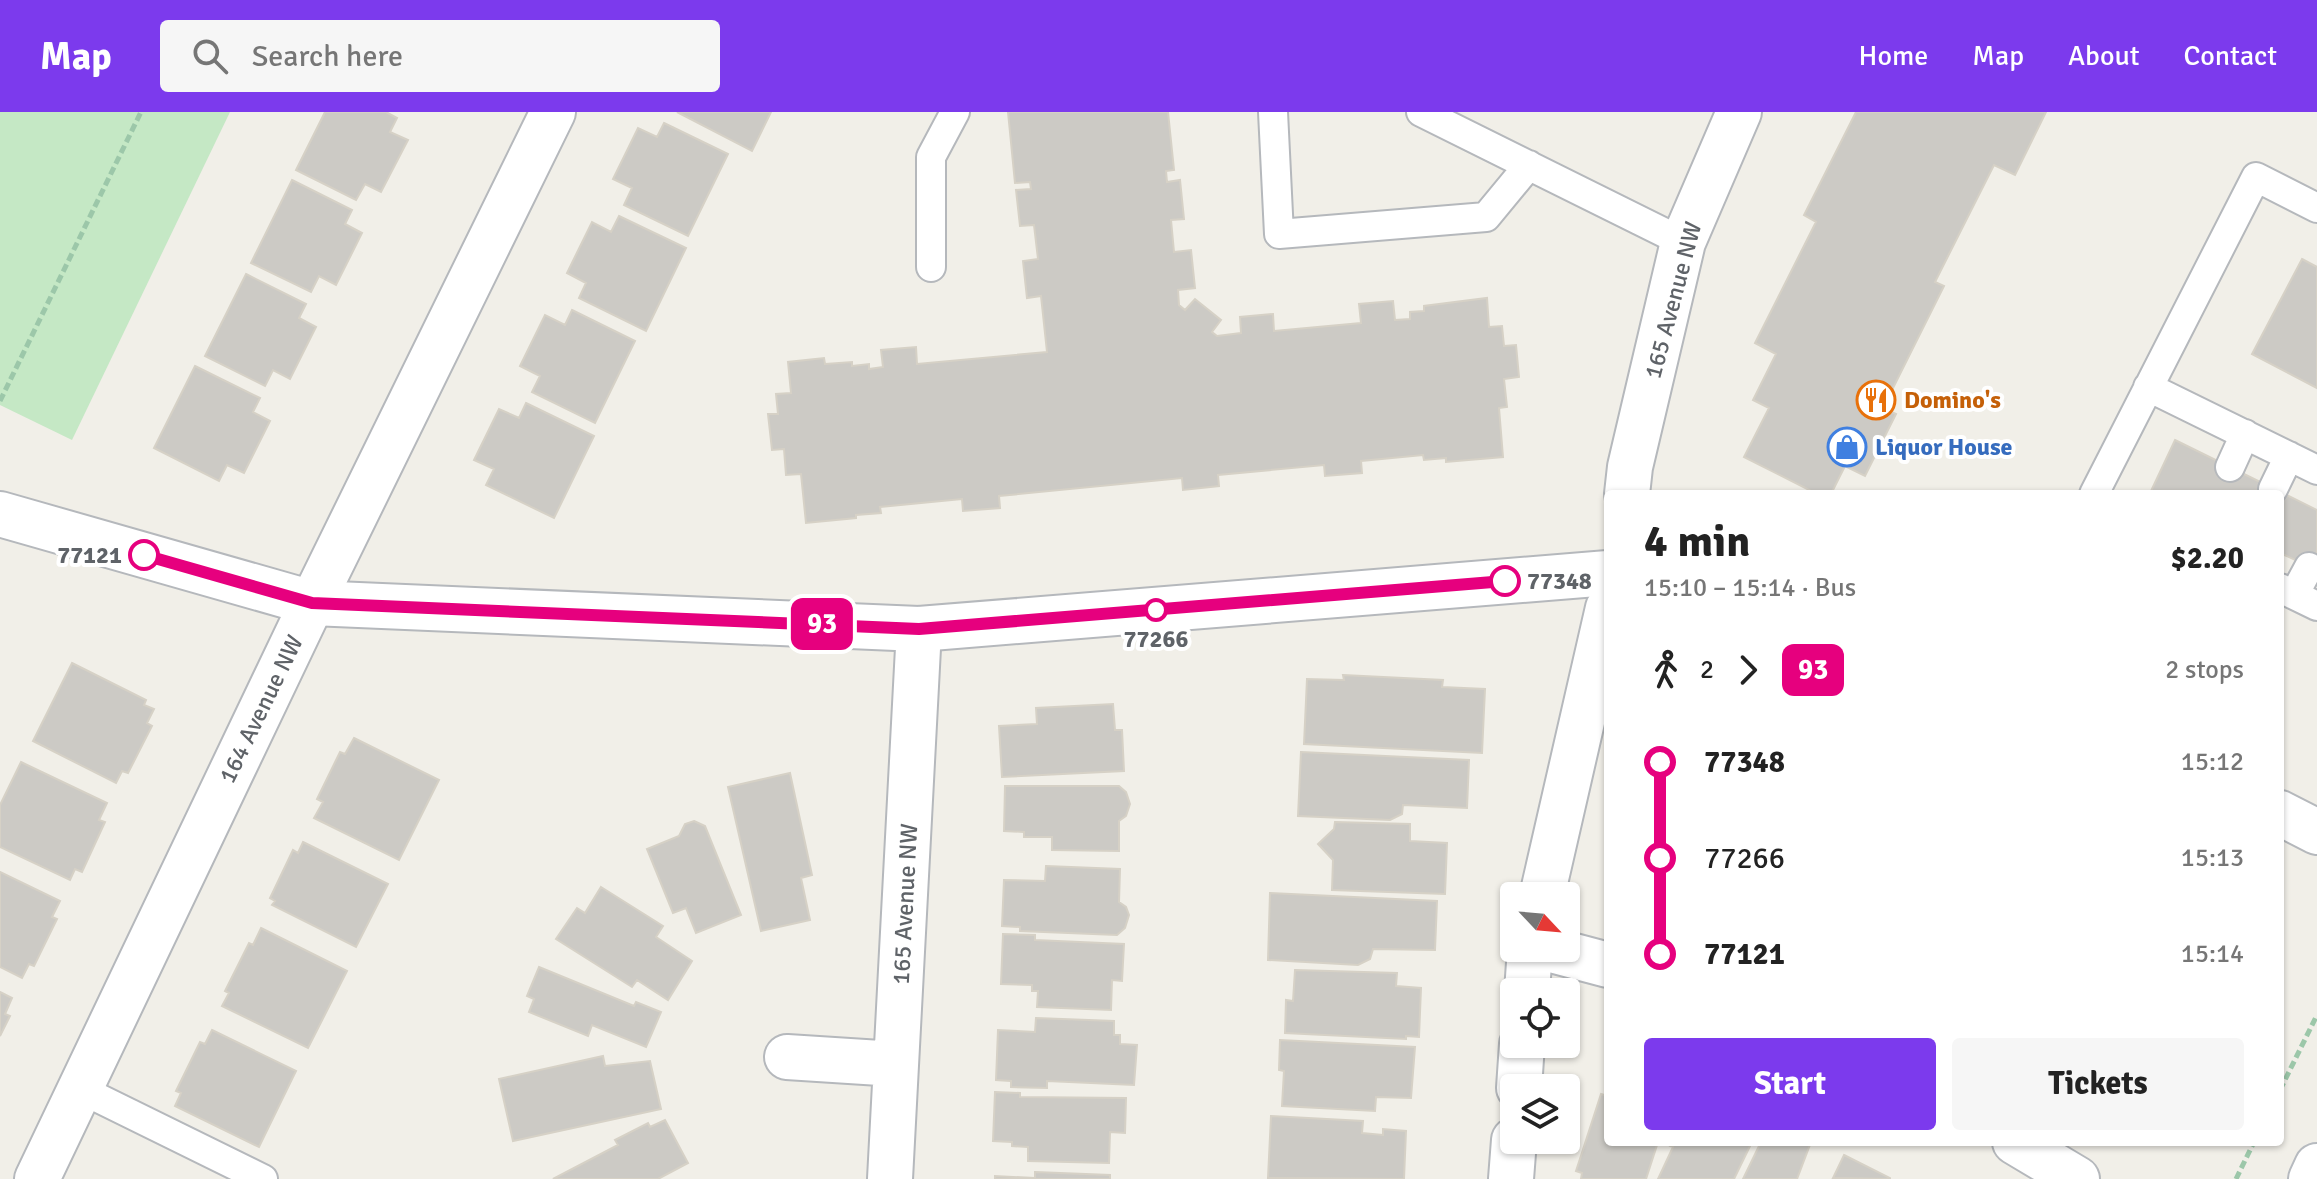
<!DOCTYPE html>
<meta charset="utf-8">
<style>
body{margin:0;font-family:Signika,sans-serif;background:#f6f6f6;color:#222;height:100vh;display:flex;flex-direction:column;font-size:30px;white-space:nowrap}
*{box-sizing:border-box;margin:0}
p{font-size:26px;color:#767676}
.icon{flex:none;width:44px;height:44px;fill:none;stroke:currentColor;stroke-width:2;stroke-linecap:round;stroke-linejoin:round}
.map{position:relative;flex:1;overflow:hidden}
.side{position:absolute;left:1604px;top:378px;width:680px;height:656px;display:flex;flex-direction:column;background:#fff;border-radius:8px;box-shadow:0 2px 6px #0004}
.side>*{flex:none}
.badge{padding:0 16px;border-radius:12px;font-size:28px;line-height:52px}
.needle{width:52px;rotate:116deg}
.buttons{position:absolute;left:1500px;top:770px;display:grid;gap:16px}
.buttons a{display:grid;place-items:center;width:80px;height:80px;border-radius:8px;background:#fff;box-shadow:0 2px 6px #0004;font-size:40px}
.map>.badge{position:absolute;translate:-50% -50%;box-shadow:0 0 0 4px #fff}
.legs{display:flex;align-items:center;gap:12px;height:88px;padding:0 40px;font-size:26px}
.legs p{margin-inline-start:auto}
.head{display:flex;align-items:center;justify-content:space-between;height:136px;padding:0 40px}
h1{font-size:44px;font-weight:800;line-height:60px}
.primary-button{display:flex;gap:16px;margin-top:auto;padding:16px 40px}
.primary-button a{flex:1;height:92px;border-radius:8px;background:#7c3aed;color:#fff;font-size:32px;font-weight:800;line-height:92px;text-align:center}
.primary-button a+a{background:#f6f6f6;color:#222}
ul{padding:0 40px;list-style:none}
li{display:flex;align-items:center;gap:28px;height:96px;font-size:30px}
li i{display:grid;place-items:center;width:12px;height:100%;margin:0 10px;background:currentColor}
li i::after{content:'';width:20px;height:20px;margin:-10px;border:6px solid;border-radius:50%;background:#fff}
li p{margin-inline-start:auto}
li:first-child i{background:linear-gradient(#0000 50%,currentColor 0)}
li:last-child i{background:linear-gradient(currentColor 50%,#0000 0)}
header{display:flex;align-items:center;gap:48px;box-sizing:border-box;height:112px;padding:0 40px;background:#7c3aed;color:#fff}
header strong{font-size:38px}
nav{display:flex;gap:44px;margin-inline-start:auto;font-size:28px}
.search{width:560px;height:72px;background:#f6f6f6;display:flex;align-items:center;gap:20px;box-sizing:border-box;padding:0 28px;border-radius:8px;color:#767676;font-size:30px}
.map>svg:first-child{display:block}
.green{fill:#c5e8c5}
.building{fill:#cccac5;stroke:#d6d1c6;stroke-width:2}
.lines{fill:none;stroke-linecap:round;stroke-linejoin:round}
.service-casing{stroke:#b5b8bc;stroke-width:32}
.minor-casing{stroke:#b5b8bc;stroke-width:48}
.tertiary-casing{stroke:#b5b8bc;stroke-width:48}
.secondary-casing{stroke:#b6babf;stroke-width:48}
.path{stroke:#9cc7a9;stroke-width:5;stroke-dasharray:8 4;stroke-linecap:butt}
.service{stroke:#fff;stroke-width:28}
.minor{stroke:#fff;stroke-width:44}
.tertiary{stroke:#fff;stroke-width:44}
.secondary{stroke:#fff;stroke-width:44}
.line-1-casing{stroke:#fff;stroke-width:18}
.line-1{stroke:#e6007e;stroke-width:12}
.stop-1-dot{fill:#fff;stroke:#e6007e;stroke-width:4}
.labels{text-anchor:middle;stroke-width:8;stroke-linejoin:round;paint-order:stroke}
.street-label{font-size:24px;fill:#5f6368;stroke:#fff}
.food-label{font-size:24px;font-weight:bold;fill:#c56008;stroke:#fff;text-anchor:start}
.shop-label{font-size:24px;font-weight:bold;fill:#366cbe;stroke:#fff;text-anchor:start}
.stop-label{font-size:24px;font-weight:bold;fill:#5f6368;stroke:#fff;text-anchor:end}
</style>
<header>
<strong>Map</strong>
<div class="search"><svg class="icon" aria-label="search" viewBox="0 0 24 24"><circle cx="10" cy="10" r="6"/><path d="M15 15l6 6"/></svg>Search here</div>
<nav><a>Home</a><a>Map</a><a>About</a><a>Contact</a></nav>
</header>
<div class="map">
<svg width="2317" height="1067" viewBox="0 0 2317 1067">
<rect width="100%" height="100%" fill="#f1efe8"/>
<path class="green" d="M 0,0 L 230,0 L 72,328 L 0,293 Z"/>
<path class="building" d="M 325,0 L 386,0 L 397,6 L 390,20 L 408,28 L 381,80 L 365,72 L 356,88 L 296,58 Z
M 677,0 L 771,0 L 752,39 Z
M 1008,0 L 1168,0 L 1174,58 L 1166,59 L 1167,70 L 1180,68 L 1184,107 L 1171,108 L 1174,140 L 1191,138 L 1195,176 L 1178,178 L 1179,193 L 1185,198 L 1195,187 L 1221,208 L 1212,220 L 1217,224 L 1241,221 L 1240,205 L 1273,202 L 1274,219 L 1361,211 L 1359,192 L 1393,189 L 1395,208 L 1410,207 L 1410,200 L 1424,199 L 1424,194 L 1487,186 L 1489,215 L 1502,214 L 1504,234 L 1516,233 L 1519,265 L 1504,267 L 1507,295 L 1499,296 L 1503,345 L 1446,350 L 1446,346 L 1424,348 L 1423,343 L 1361,349 L 1362,361 L 1325,364 L 1324,353 L 1218,363 L 1219,374 L 1183,378 L 1182,366 L 999,384 L 1000,396 L 963,399 L 962,387 L 880,395 L 881,401 L 856,403 L 856,406 L 806,411 L 801,362 L 786,363 L 784,337 L 772,338 L 768,302 L 778,302 L 776,282 L 791,281 L 788,250 L 824,246 L 825,252 L 852,250 L 852,254 L 869,252 L 869,257 L 883,255 L 881,238 L 916,235 L 917,252 L 1047,240 L 1041,184 L 1027,186 L 1023,149 L 1038,147 L 1034,113 L 1020,114 L 1016,78 L 1031,77 L 1030,70 L 1015,71 Z
M 1856,0 L 2046,0 L 2015,63 L 1994,53 L 1935,170 L 1944,174 L 1883,296 L 1896,302 L 1865,364 L 1845,354 L 1831,382 L 1817,382 L 1744,345 L 1769,296 L 1753,288 L 1776,242 L 1755,231 L 1816,110 L 1804,103 Z
M 664,11 L 728,42 L 688,124 L 624,93 L 632,76 L 613,67 L 638,16 L 657,25 Z
M 292,68 L 352,98 L 345,112 L 362,121 L 336,173 L 319,164 L 311,180 L 251,151 Z
M 619,104 L 686,136 L 646,219 L 579,186 L 586,171 L 567,161 L 592,110 L 611,120 Z
M 2302,147 L 2317,155 L 2317,276 L 2252,242 Z
M 246,162 L 306,192 L 299,206 L 316,215 L 290,267 L 273,258 L 265,274 L 205,244 Z
M 572,198 L 635,229 L 595,311 L 532,280 L 540,264 L 520,254 L 545,203 L 565,213 Z
M 195,254 L 260,286 L 253,300 L 270,309 L 244,361 L 227,353 L 219,369 L 154,336 Z
M 526,291 L 594,324 L 554,406 L 486,373 L 494,357 L 474,348 L 499,297 L 519,306 Z
M 2175,328 L 2317,398 L 2317,458 L 2280,441 L 2280,382 L 2157,382 L 2151,379 Z
M 72,551 L 146,588 L 144,593 L 154,597 L 147,611 L 152,614 L 128,661 L 122,659 L 116,671 L 33,629 Z
M 1343,563 L 1443,568 L 1442,575 L 1485,577 L 1482,641 L 1304,632 L 1307,567 L 1344,568 Z
M 1113,592 L 1115,618 L 1122,618 L 1124,659 L 1002,665 L 999,614 L 1037,612 L 1036,596 Z
M 354,626 L 439,668 L 399,748 L 314,706 L 323,690 L 317,687 L 340,640 L 345,642 Z
M 1301,640 L 1469,648 L 1467,696 L 1403,693 L 1402,702 L 1390,708 L 1298,704 Z
M 21,650 L 107,691 L 99,708 L 105,710 L 82,760 L 75,757 L 70,768 L 0,735 L 0,693 Z
M 790,661 L 812,763 L 801,766 L 810,808 L 761,819 L 728,675 Z
M 1005,674 L 1119,674 L 1126,680 L 1130,692 L 1126,704 L 1119,709 L 1119,739 L 1052,738 L 1052,725 L 1024,725 L 1024,720 L 1004,719 Z
M 694,709 L 705,714 L 741,803 L 696,821 L 686,796 L 673,801 L 647,737 L 679,724 L 685,712 Z
M 1335,710 L 1410,712 L 1410,729 L 1447,731 L 1445,782 L 1332,778 L 1333,748 L 1318,732 L 1334,717 Z
M 303,730 L 388,772 L 356,835 L 272,793 L 275,789 L 270,786 L 293,738 L 298,741 Z
M 1046,754 L 1120,757 L 1119,790 L 1126,795 L 1129,803 L 1125,816 L 1117,823 L 1020,819 L 1020,815 L 1002,814 L 1004,768 L 1045,769 Z
M 0,760 L 60,789 L 52,805 L 57,807 L 34,854 L 29,852 L 22,866 L 0,855 Z
M 601,775 L 663,814 L 656,825 L 692,849 L 668,888 L 637,868 L 632,875 L 556,827 L 577,796 L 585,801 Z
M 1270,781 L 1437,789 L 1435,838 L 1373,837 L 1370,847 L 1358,853 L 1268,848 Z
M 261,816 L 347,859 L 308,936 L 222,894 L 229,881 L 225,879 L 249,831 L 253,833 Z
M 1003,822 L 1035,823 L 1035,828 L 1124,832 L 1122,869 L 1112,868 L 1111,898 L 1037,895 L 1038,879 L 1032,879 L 1032,873 L 1001,872 Z
M 539,855 L 634,894 L 636,890 L 661,900 L 646,935 L 592,913 L 588,924 L 529,900 L 534,887 L 527,884 Z
M 1295,858 L 1397,861 L 1396,874 L 1421,876 L 1419,925 L 1406,924 L 1406,927 L 1285,921 L 1286,888 L 1293,889 Z
M 0,880 L 12,886 L 5,902 L 10,904 L 0,924 Z
M 1036,906 L 1114,909 L 1114,923 L 1120,923 L 1120,932 L 1137,933 L 1134,973 L 1047,969 L 1047,976 L 1011,975 L 1011,969 L 996,968 L 998,918 L 1035,920 Z
M 212,918 L 296,959 L 259,1035 L 175,994 L 181,981 L 176,979 L 200,930 L 205,932 Z
M 1280,928 L 1415,935 L 1411,986 L 1376,985 L 1375,999 L 1282,994 L 1284,959 L 1279,958 Z
M 603,944 L 605,954 L 650,949 L 661,997 L 513,1029 L 499,967 Z
M 995,980 L 1020,981 L 1020,985 L 1126,986 L 1125,1021 L 1110,1020 L 1109,1051 L 1028,1049 L 1028,1035 L 1012,1034 L 1012,1030 L 993,1029 Z
M 1601,982 L 1608,984 L 1608,1030 L 1658,1030 L 1646,1067 L 1581,1067 L 1582,1061 L 1576,1059 Z
M 1271,1004 L 1363,1009 L 1362,1021 L 1383,1023 L 1383,1017 L 1406,1019 L 1404,1067 L 1268,1066 Z
M 665,1008 L 688,1051 L 658,1067 L 553,1067 L 618,1033 L 615,1028 L 648,1011 L 650,1015 Z
M 1672,1030 L 1752,1030 L 1734,1067 L 1658,1067 L 1673,1035 L 1670,1034 Z
M 1757,1030 L 1811,1030 L 1797,1067 L 1743,1067 L 1759,1034 Z
M 1844,1043 L 1890,1066 L 1890,1067 L 1833,1066 Z
M 1035,1060 L 1110,1063 L 1110,1067 L 995,1067 L 995,1064 L 1035,1066 Z"/>
<g class="lines">
<defs>
<path id="service" d="M 1273,0 L 1279,122 L 1486,105 L 1529,53
M 1421,0 L 1683,130
M 931,155 L 931,45 L 955,0
M 2148,275 L 2317,358
M 2230,355 L 2245,322
M 2273,377 L 2289,344
M 2094,382 L 2256,65 L 2317,96
M 2280,476 L 2317,494
M 2294,483 L 2309,455
M 80,977 L 263,1067"/>
<path id="minor" d="M 1542,784 L 1608,496
M 1544,836 L 1608,853
M 1527,880 L 1530,836
M 787,945 L 896,952
M 1519,976 L 1522,932
M 2015,1030 L 2077,1067
M 37,1067 L 312,491 L 553,0
M 890,1067 L 919,517
M 1511,1067 L 1514,1028"/>
<path id="tertiary" d="M 1627,382 L 1630,355 L 1683,130 L 1739,0
M 0,402 L 312,491 L 919,517 L 1608,461
M 2280,701 L 2317,720"/>
<path id="secondary" d="M 2311,1067 L 2317,1054"/>
</defs>
<use href="#service" class="service-casing"/>
<use href="#minor" class="minor-casing"/>
<use href="#tertiary" class="tertiary-casing"/>
<use href="#secondary" class="secondary-casing"/>
<path class="path" d="M 0,289 L 141,0
M 2280,978 L 2317,903
M 2236,1067 L 2254,1030"/>
<use href="#service" class="service"/>
<use href="#minor" class="minor"/>
<use href="#tertiary" class="tertiary"/>
<use href="#secondary" class="secondary"/>
</g>
<g class="lines">
<defs>
<path id="line-1" d="M 144,443 L 312,491 L 919,517 L 1505,469"/>
</defs>
<use href="#line-1" class="line-1-casing"/>
<use href="#line-1" class="line-1"/>
</g>
<defs>
<symbol id="restaurant-ring" viewBox="-11 -11 22 22"><circle r="9.5" fill="#fff" stroke="#e8710a" stroke-width="1.5"/><path d="M-5-6h1v4h1v-4h1v4h1v-4h1v5L-1.5 .5V6h-2V.5L-5-1ZM5-6V6H3V1.5H1.5Q1.5-4 5-6Z" fill="#e8710a"/></symbol>
<symbol id="shop-ring" viewBox="-11 -11 22 22"><circle r="9.5" fill="#fff" stroke="#3f7fe0" stroke-width="1.5"/><path d="M-5-2.5h2.3a2.7 3.5 0 0 1 5.4 0H5L5.5 6h-11ZM-1.5-2.5h3a1.5 2.3 0 0 0-3 0Z" fill="#3f7fe0"/></symbol>
</defs>
<g fill-rule="evenodd">
<use href="#restaurant-ring" x="1854" y="266" width="44" height="44"/>
<use href="#shop-ring" x="1825" y="313" width="44" height="44"/>
</g>
<g class="stop-1-dot">
<circle cx="144" cy="443" r="14"/>
<circle cx="1505" cy="469" r="14"/>
<circle cx="1156" cy="498" r="10"/>
</g>
<g class="labels">
<g class="street-label">
<text transform="translate(1673 188) rotate(-75)" y="8">165 Avenue NW</text>
<text transform="translate(261 597) rotate(-64)" y="8">164 Avenue NW</text>
<text transform="translate(905 792) rotate(-87)" y="8">165 Avenue NW</text>
</g>
<g class="food-label">
<text x="1904" y="296">Domino's</text>
</g>
<g class="shop-label">
<text x="1875" y="343">Liquor House</text>
</g>
<g class="stop-label">
<text x="122" y="451">77121</text>
<text x="1527" y="477" text-anchor="start">77348</text>
<text x="1156" y="535" text-anchor="middle">77266</text>
</g>
</g>
</svg>
<div class="buttons">
<a><svg class="needle" viewBox="-14 -14 28 28"><path d="M0-13l5 13h-10z" fill="#e53935"/><path d="M0 13l5-13h-10z" fill="#767676"/></svg></a>
<a><svg class="icon" aria-label="locate" viewBox="0 0 24 24"><circle cx="12" cy="12" r="6"/><path d="M12 2v4M12 18v4M2 12h4M18 12h4"/></svg></a>
<a><svg class="icon" aria-label="layers" viewBox="0 0 24 24"><path d="M12 4l9 5-9 5-9-5zM3 14l9 5 9-5"/></svg></a>
</div>
<b class="badge" style="left:822px;top:512px;background:#e6007e;color:#fff">93</b>
<section class="side">
<div class="head"><div><h1>4 min</h1><p>15:10 – 15:14 · Bus</p></div><b>$2.20</b></div>
<div class="legs"><svg class="icon" aria-label="walk" viewBox="0 0 24 24"><circle cx="13" cy="4" r="2"/><path d="M13 8l-2 6 4 7M11 14l-3 7M7 12l3-4h3l4 4"/></svg>2<svg class="icon" aria-label="forward" viewBox="0 0 24 24"><path d="M9 5l7 7-7 7"/></svg><b class="badge" style="background:#e6007e;color:#fff">93</b><p>2 stops</p></div>
<ul>
<li><i style="color:#e6007e"></i><b>77348</b><p>15:12</p></li>
<li><i style="color:#e6007e"></i><span>77266</span><p>15:13</p></li>
<li><i style="color:#e6007e"></i><b>77121</b><p>15:14</p></li>
</ul>
<div class="primary-button"><a>Start</a><a>Tickets</a></div>
</section>
</div>
